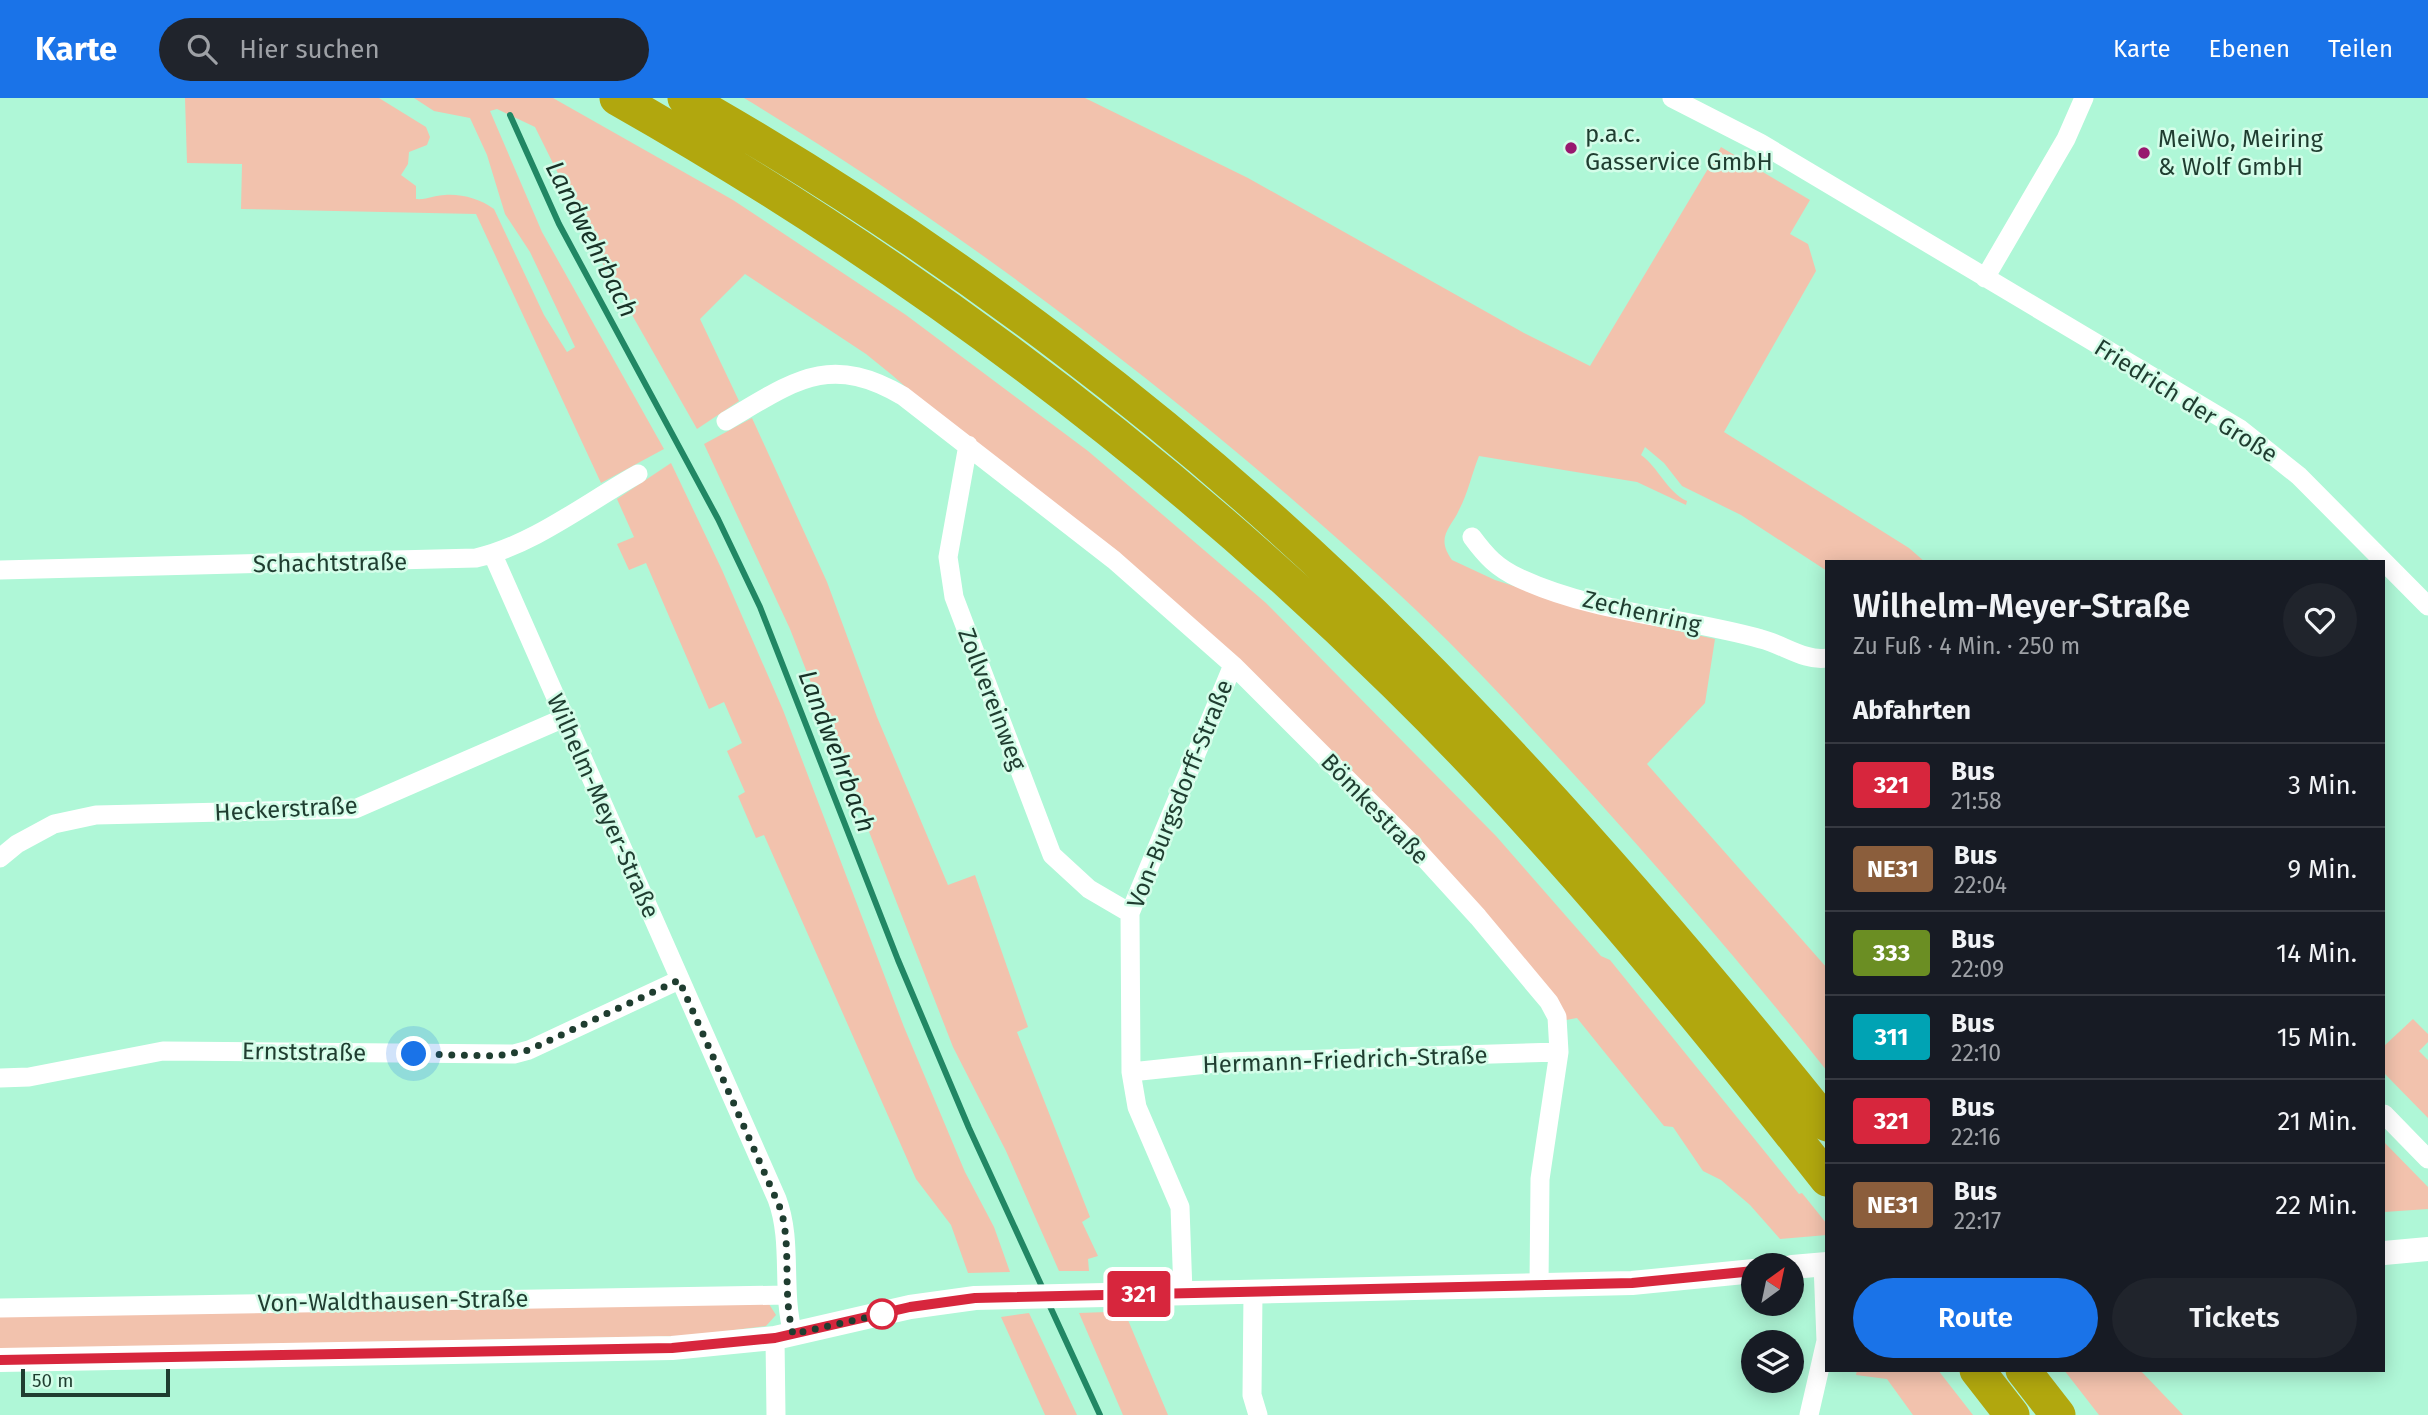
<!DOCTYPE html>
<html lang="de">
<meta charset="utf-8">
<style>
body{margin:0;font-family:"Fira Sans",sans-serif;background:#20242c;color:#f1f3f6;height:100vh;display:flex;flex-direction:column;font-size:26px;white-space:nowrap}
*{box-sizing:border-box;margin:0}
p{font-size:23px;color:#9ea1a6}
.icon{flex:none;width:38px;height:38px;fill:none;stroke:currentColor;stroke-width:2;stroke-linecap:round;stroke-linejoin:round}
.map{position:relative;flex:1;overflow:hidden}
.sheet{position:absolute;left:1825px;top:462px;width:560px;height:812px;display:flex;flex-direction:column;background:#171b24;border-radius:0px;box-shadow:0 4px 18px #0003}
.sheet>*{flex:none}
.badge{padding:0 14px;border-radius:5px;font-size:24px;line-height:46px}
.needle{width:46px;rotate:33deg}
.tools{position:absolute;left:1741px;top:1155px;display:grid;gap:14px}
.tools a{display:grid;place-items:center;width:63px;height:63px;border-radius:50%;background:#171b24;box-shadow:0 4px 18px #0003;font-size:35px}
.scale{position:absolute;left:21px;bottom:18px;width:149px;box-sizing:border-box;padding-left:7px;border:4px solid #1f3d30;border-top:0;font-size:19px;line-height:24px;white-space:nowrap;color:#1f3d30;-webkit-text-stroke:5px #d4fde9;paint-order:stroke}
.you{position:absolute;width:35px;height:35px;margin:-18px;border:5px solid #fff;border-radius:50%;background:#1a73e8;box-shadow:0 0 0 10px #1a73e833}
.map>.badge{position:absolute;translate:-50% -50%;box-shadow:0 0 0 4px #fff}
h2{padding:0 28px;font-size:26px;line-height:63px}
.round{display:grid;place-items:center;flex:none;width:74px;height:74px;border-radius:37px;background:#20242c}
.overview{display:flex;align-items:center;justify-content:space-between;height:119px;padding:0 28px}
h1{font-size:33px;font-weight:600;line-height:52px}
.button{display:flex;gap:14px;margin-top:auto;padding:14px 28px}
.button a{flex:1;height:80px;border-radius:42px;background:#1a73e8;color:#fff;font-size:28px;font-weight:600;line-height:80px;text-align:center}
.button a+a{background:#20242c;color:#f1f3f6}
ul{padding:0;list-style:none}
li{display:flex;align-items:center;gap:21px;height:84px;padding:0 28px;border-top:2px solid #363941}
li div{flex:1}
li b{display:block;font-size:26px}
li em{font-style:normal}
li .badge{min-width:77px;font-weight:700;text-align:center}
header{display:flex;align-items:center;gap:42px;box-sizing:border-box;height:98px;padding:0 35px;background:#1a73e8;color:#fff}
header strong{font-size:33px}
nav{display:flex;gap:38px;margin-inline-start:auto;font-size:24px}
.search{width:490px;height:63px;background:#20242c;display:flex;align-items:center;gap:18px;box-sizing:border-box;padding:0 24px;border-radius:38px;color:#9ea1a6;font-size:26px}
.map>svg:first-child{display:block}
.green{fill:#f2c2ad}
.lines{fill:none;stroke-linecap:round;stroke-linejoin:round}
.stream{stroke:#218764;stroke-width:6}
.minor{stroke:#fff;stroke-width:19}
.tertiary{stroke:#fff;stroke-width:24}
.motorway{stroke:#b1a70e;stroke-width:35}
.line-casing{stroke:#fff;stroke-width:16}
.line{stroke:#d7263d;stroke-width:10}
.walk{stroke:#1f3d30;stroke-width:7;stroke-dasharray:0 12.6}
.poi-dot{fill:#98186f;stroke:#d4fde9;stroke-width:2.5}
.stop-dot{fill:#fff;stroke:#d7263d;stroke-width:3.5}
.labels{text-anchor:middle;stroke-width:5;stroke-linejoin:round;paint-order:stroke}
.poi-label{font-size:24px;fill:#1f3d30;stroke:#d4fde9;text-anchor:start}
.street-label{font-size:24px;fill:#1f3d30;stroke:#d4fde9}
.water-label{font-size:26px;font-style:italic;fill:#183227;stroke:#d4fde9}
</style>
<header>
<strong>Karte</strong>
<div class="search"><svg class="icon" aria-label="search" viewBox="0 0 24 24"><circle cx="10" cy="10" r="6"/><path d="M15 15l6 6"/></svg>Hier suchen</div>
<nav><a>Karte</a><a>Ebenen</a><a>Teilen</a></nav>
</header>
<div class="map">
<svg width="2428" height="1317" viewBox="0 0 2428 1317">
<rect width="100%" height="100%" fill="#aff7d7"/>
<path class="green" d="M 185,0 L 379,0 L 426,29 L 430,39 L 427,47 L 409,54 L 408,66 L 401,77 L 416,88 L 416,101 C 427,102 435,97 445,97 C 463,96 480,101 494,111 L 544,217 L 567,254 L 575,249 L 530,154 L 505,116 L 487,57 L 470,20 L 434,13 L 414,0 L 553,0 L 733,102 L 906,217 L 1088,353 L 1266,505 L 1496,738 L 1601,858 L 1610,862 L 1799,1096 L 1802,1095 L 1827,1126 L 1827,1137 L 1780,1141 L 1750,1107 L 1721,1082 L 1703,1073 L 1673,1029 L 1664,1028 L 1577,920 L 1566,922 L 1389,712 L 892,277 L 866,256 L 745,176 L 700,221 L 739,303 L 697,331 L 603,166 L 535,29 L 497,11 L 490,13 L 542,134 L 664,351 L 601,385 L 476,116 L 241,111 L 242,66 L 187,65 Z
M 744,0 L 1085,0 L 1248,80 L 1524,235 L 1590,268 L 1721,49 L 1810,102 L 1790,136 L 1808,146 L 1816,173 L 1724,334 L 1909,450 L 1925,464 L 1827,464 L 1827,473 L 1741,417 L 1682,388 L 1664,365 L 1645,349 L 1641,357 C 1659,370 1667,394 1687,403 L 1686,407 L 1637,384 L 1479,358 C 1472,375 1468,395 1459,412 C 1451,430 1435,439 1452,462 L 1495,482 L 1601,516 L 1715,541 L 1705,605 L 1647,666 L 1827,870 L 1827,973 C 1751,877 1671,784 1589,693 C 1528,626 1466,558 1400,497 C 1199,313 977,141 744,0 Z
M 752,320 L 827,484 L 877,619 L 948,787 L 975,777 L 1028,929 L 1017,934 L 1090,1119 L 1082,1124 L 1098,1158 L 1088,1161 L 1089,1173 L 1059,1173 L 1006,1053 L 953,949 L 790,531 L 704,346 Z
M 671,365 L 722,472 L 783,612 L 904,929 L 965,1074 L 994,1129 L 1010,1174 L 968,1175 L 951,1127 L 916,1081 L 764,737 L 756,740 L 738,698 L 745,694 L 727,653 L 742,645 L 724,604 L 709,611 L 646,465 L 629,472 L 617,446 L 634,439 L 617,401 Z
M 2413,921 L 2428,936 L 2428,944 L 2419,953 L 2428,962 L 2428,1020 L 2384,975 L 2384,948 Z
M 2384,1044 L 2428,1089 L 2428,1111 L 2384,1114 Z
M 769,1206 L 776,1217 L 766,1228 L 687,1238 L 0,1251 L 0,1217 Z
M 1107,1214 L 1117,1222 L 1128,1222 L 1168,1317 L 1123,1317 L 1079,1215 Z
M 1029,1215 L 1077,1317 L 1045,1317 L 1001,1219 Z
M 1857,1272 L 1938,1272 L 1973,1317 L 1913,1317 L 1887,1281 L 1856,1277 Z
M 2064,1272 L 2140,1272 L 2183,1317 L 2099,1317 Z"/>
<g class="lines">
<path class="stream" d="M 510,17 L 559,126 L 718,421 L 760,509 L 898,862 L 969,1030 L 1043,1191
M 1048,1204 L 1100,1317"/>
<path class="minor" d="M 1672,0 L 1760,45 L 2240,331 L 2299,378 L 2428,508
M 1985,180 L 2066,41 L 2084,0
M 726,323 C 793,284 828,254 903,298 L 1114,462 L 1233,567 L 1407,741 L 1478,819 L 1549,904 L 1557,919 L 1559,954 L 1540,1081 L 1539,1187
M 968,347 L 948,459 L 954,499 L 1052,757 L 1089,791 L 1130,815
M 1472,439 C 1486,458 1497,470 1519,480 C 1594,515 1682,519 1761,541 C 1782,546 1806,564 1827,560
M 493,457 L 777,1101 C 793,1144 781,1191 793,1236
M 0,472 L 476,460 C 533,447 586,405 638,376
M 0,760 L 17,746 L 54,726 L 96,717 L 355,711 L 564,620
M 1131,974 L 1226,964 L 1559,954
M 0,980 L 29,979 L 163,953 L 514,956 L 529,952 L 679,882
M 2384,1016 L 2428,1061
M 1253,1194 L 1252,1297 L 1258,1317
M 1183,1195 L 1180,1109 L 1137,1009 L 1131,974 L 1130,815 L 1233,567
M 0,1210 L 786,1197
M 775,1240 L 776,1317
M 1809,1317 L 1826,1243 L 1823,1166"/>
<path class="tertiary" d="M 2384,1155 L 2428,1151
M 1792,1169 L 1827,1166
M 0,1262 L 672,1250 L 775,1240 L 910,1209 L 975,1200 L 1632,1185 L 1754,1173"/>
<path class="motorway" d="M 617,0 C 901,161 1163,357 1396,586 C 1552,739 1692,910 1827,1081
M 685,0 C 946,148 1194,336 1406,549 C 1556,699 1694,860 1827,1026
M 1977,1272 L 2012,1317
M 2023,1272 L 2058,1317"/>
</g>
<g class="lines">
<defs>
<path id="line" d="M 0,1262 L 672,1250 L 775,1240 L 910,1209 L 975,1200 L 1632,1185 L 1754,1173"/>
</defs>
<use href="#line" class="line-casing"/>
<use href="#line" class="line"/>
<path class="walk" d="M 414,956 L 497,958 L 529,952 L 679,882 L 781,1112 C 792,1152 782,1195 793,1236 L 882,1216"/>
</g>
<g class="poi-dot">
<circle cx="1571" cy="50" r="7"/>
<circle cx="2144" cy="55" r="7"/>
</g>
<circle class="stop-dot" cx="882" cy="1216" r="14"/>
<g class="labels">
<g class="poi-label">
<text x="1585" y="44">p.a.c.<tspan x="1585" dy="28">Gasservice GmbH</tspan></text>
<text x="2158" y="49">MeiWo, Meiring<tspan x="2158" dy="28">&amp; Wolf GmbH</tspan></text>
</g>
<g class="street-label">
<text transform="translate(2186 303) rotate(32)" y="8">Friedrich der Große</text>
<text transform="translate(330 465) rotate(-1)" y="8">Schachtstraße</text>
<text transform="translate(1642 514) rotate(13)" y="8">Zechenring</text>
<text transform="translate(992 601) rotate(69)" y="8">Zollvereinweg</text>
<text transform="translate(1180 696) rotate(-68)" y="8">Von-Burgsdorff-Straße</text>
<text transform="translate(603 708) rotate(66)" y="8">Wilhelm-Meyer-Straße</text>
<text transform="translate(286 711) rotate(-3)" y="8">Heckerstraße</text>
<text transform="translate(1375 711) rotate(46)" y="8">Bömkestraße</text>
<text transform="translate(304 954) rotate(1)" y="8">Ernststraße</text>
<text transform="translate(1345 962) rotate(-2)" y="8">Hermann-Friedrich-Straße</text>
<text transform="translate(393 1203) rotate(-1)" y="8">Von-Waldthausen-Straße</text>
</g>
<g class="water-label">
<text transform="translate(592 141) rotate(63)" y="9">Landwehrbach</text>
<text transform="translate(837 653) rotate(69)" y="9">Landwehrbach</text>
</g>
</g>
</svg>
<div class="tools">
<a><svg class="needle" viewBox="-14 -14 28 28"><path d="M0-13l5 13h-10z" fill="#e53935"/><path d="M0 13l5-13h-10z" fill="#9ea1a6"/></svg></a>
<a><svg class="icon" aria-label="layers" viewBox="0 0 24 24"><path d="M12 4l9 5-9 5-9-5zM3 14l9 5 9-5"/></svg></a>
</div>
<div class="scale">50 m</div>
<div class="you" style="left:414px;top:956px"></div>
<b class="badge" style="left:1139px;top:1196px;background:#d7263d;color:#fff">321</b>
<section class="sheet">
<div class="overview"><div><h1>Wilhelm-Meyer-Straße</h1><p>Zu Fuß · 4 Min. · 250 m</p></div><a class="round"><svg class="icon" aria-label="heart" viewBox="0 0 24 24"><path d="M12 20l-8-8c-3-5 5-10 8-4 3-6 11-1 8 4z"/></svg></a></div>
<h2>Abfahrten</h2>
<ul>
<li><span class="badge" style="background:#d7263d;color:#fff">321</span><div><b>Bus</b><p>21:58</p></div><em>3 Min.</em></li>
<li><span class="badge" style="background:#8b5e3c;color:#fff">NE31</span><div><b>Bus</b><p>22:04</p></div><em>9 Min.</em></li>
<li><span class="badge" style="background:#6b8e23;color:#fff">333</span><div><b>Bus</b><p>22:09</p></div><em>14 Min.</em></li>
<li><span class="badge" style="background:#00a3b4;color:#fff">311</span><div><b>Bus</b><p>22:10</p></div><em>15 Min.</em></li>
<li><span class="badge" style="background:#d7263d;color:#fff">321</span><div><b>Bus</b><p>22:16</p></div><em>21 Min.</em></li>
<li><span class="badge" style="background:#8b5e3c;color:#fff">NE31</span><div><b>Bus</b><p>22:17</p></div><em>22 Min.</em></li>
</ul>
<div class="button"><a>Route</a><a>Tickets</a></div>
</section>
</div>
